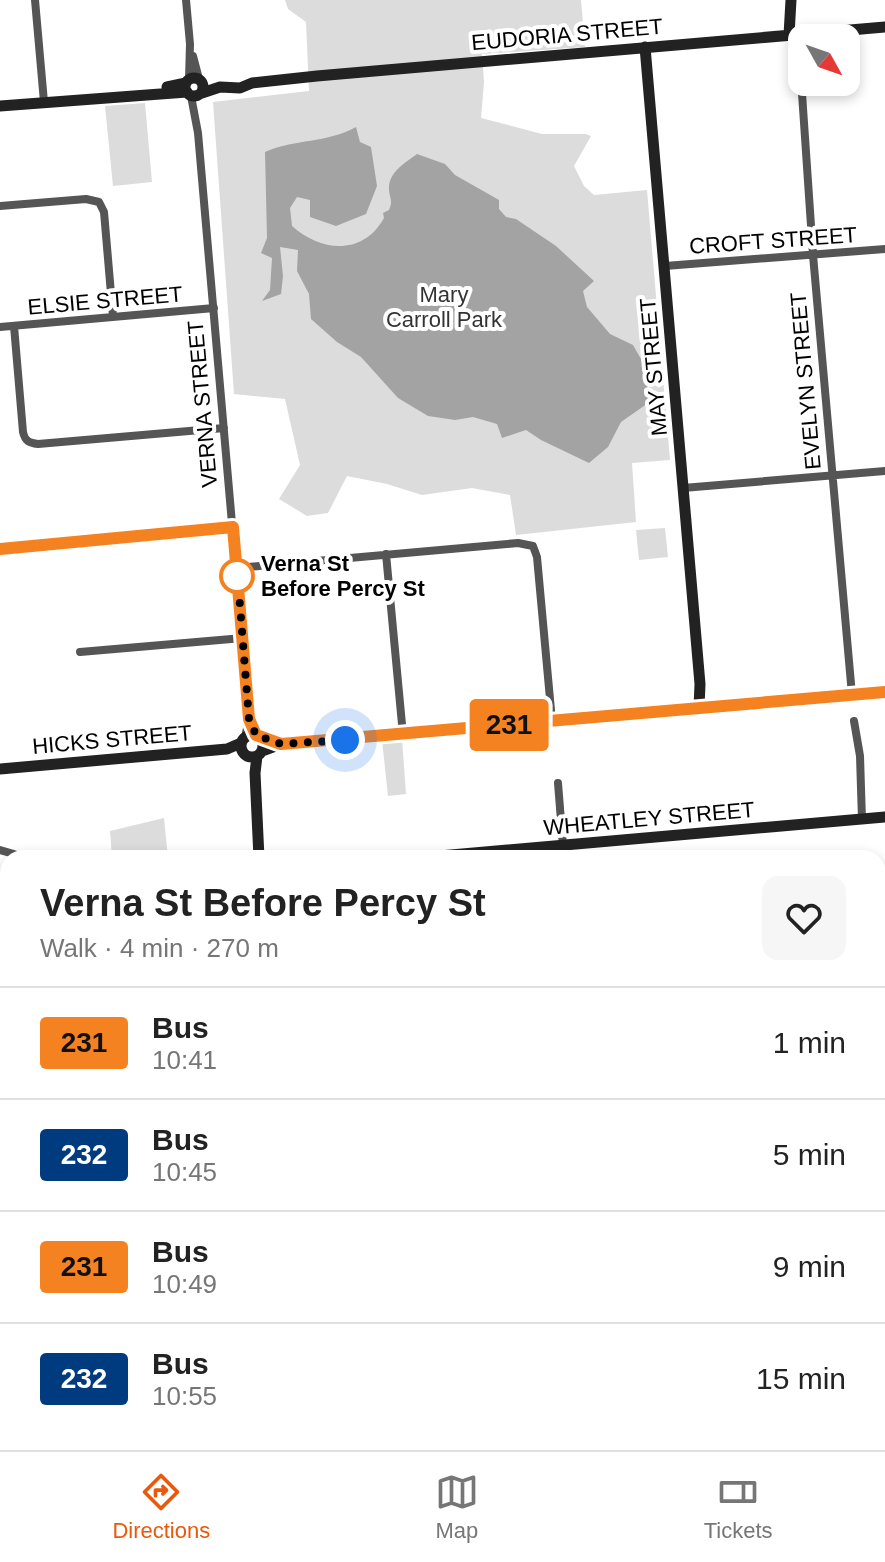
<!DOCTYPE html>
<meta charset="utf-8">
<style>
body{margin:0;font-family:Arial,sans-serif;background:#f6f6f6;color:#222;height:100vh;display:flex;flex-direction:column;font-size:30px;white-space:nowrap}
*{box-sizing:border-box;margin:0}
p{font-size:26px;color:#767676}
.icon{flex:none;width:44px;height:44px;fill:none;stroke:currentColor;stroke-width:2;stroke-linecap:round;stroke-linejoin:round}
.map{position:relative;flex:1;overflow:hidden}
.panel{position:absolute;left:0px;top:850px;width:886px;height:600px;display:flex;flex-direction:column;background:#fff;border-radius:24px 24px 0 0;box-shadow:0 4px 12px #0003}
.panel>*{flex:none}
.badge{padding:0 16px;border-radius:6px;font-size:28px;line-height:52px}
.needle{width:52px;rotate:130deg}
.buttons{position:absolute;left:788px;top:24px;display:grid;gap:16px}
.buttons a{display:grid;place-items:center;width:72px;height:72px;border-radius:16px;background:#fff;box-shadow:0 4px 12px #0003;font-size:40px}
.you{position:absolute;width:40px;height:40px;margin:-20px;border:6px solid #fff;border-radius:50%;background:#1a73e8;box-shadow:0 0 0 12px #1a73e833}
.map>.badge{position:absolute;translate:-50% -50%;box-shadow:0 0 0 4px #fff}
.round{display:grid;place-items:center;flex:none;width:84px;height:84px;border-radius:16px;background:#f6f6f6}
.headline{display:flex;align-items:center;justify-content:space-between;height:136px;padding:0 40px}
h1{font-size:38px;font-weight:700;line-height:60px}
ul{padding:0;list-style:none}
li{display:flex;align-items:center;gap:24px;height:112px;padding:0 40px;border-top:2px solid #e0e0e0}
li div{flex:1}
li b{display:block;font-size:30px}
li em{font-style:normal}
li .badge{min-width:88px;font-weight:700;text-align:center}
.menu{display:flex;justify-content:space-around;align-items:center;height:112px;border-top:2px solid #e0e0e0;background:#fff;font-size:22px;color:#767676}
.menu a{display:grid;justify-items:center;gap:4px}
.menu .active{color:#ea580c}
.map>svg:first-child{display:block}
.green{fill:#dcdcdc}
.water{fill:#a3a3a3}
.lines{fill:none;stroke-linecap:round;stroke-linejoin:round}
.river{stroke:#a3a3a3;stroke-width:12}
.highway-casing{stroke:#dbdbdb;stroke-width:18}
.street{stroke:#555;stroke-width:8}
.secondary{stroke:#222;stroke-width:11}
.highway{stroke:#000;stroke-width:14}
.rail-casing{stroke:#000;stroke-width:5}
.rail{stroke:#fff;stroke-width:2;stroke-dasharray:6;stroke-linecap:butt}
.line-casing{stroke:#fff;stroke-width:18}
.line{stroke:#f58220;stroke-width:12}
.walk{stroke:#000;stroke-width:8;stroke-dasharray:0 14.4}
.stop-dot{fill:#fff;stroke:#f58220;stroke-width:4}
.labels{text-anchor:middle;stroke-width:8;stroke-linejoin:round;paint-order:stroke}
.street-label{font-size:22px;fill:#000;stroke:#fff}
.park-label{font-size:22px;fill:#333;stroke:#fff}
.stop-label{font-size:22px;font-weight:bold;fill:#000;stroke:#fff;text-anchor:start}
</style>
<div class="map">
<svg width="885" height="1450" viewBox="0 0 885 1450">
<rect width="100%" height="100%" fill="#fff"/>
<path class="green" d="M 285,0 L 581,0 L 585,47 L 482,54 L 484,82 L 481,118 L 542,134 L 586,134 L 591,136 L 574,166 L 584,186 L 594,195 L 647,190 L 670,460 L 632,463 L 636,522 L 516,535 L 510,495 L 472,488 L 422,495 L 387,484 L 347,476 L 328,513 L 307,516 L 279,499 L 300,465 L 285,399 L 234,394 L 213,102 L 309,91 L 306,22 L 288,9 Z
M 145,103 L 152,182 L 113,186 L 105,106 Z
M 665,528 L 668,557 L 639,560 L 636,530 Z
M 402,739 L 406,794 L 388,796 L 382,740 Z
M 164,818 L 168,858 L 112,858 L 110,831 Z
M 0,1171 L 6,1176 L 8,1171 L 8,1301 L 0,1294 Z
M 515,1442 L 623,1442 L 607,1450 L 510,1450 Z"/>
<path class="water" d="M 356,127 L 360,142 L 371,147 L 377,186 L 366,214 L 336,226 L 310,217 L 310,200 L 297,197 L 290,208 L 292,226 C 321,252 363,256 384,218 L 383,213 L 389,210 C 393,201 390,199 389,190 C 388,172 405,163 417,154 L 445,164 L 455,175 L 499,200 L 499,209 L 506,217 L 516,219 L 556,246 L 594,281 L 583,291 L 587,307 L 610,334 L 633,345 L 641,359 L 651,401 L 621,422 L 608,447 L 589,463 L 541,440 L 526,430 L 502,438 L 497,424 L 473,417 L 455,420 L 428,416 L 398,398 L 361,357 L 337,342 L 311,319 L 309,294 L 297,271 L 298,250 L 280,247 L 283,276 L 281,294 L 262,301 L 270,290 L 272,258 L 261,253 L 267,238 L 265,152 C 298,138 324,144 356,127 Z"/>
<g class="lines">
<path class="river" d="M 878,1255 L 885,1253
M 0,1280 L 8,1284"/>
<defs>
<path id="highway" d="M 0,909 L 8,911
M 0,922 L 8,924
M 878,978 L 885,977"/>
</defs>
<use href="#highway" class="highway-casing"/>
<path class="street" d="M 35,0 L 44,102
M 186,0 L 190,44 L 189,79
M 193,56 L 199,79
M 800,64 L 813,255 L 852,695
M 191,96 L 198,133 L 249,719 L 256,735
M 0,206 L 86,199 L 99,202 L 104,212 L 113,317
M 665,266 L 885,249
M 14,326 L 23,432 C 25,441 29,443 38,444 L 224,428
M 0,327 L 214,308
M 683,488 L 885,471
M 0,549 L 233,527
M 386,554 L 403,735
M 237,568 L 518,543 L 533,546 L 537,557 L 552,721
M 80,652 L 243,638
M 854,721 L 860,756 L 862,820
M 245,737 L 249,719
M 558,783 L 563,846
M 0,850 L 14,854
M 0,1037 L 8,1039
M 878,1057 L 882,1105
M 333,1450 L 337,1442
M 413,1450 L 416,1442
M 496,1450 L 500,1442
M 647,1450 L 666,1442"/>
<path class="secondary" d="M 789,35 L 791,0
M 645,47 L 700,684 L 699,708
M185 87a9 9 0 1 1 18 0a9 9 0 1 1-18 0Z
M 167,87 L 186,83
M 202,93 L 220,87 L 240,88 L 252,83 L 317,76 L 885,27
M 0,106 L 187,92
M241 746a11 11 0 1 1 22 0a11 11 0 1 1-22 0Z
M 262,751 L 281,744 L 885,692
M 257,756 L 255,773 L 259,858
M 0,769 L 227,749 L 241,743
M 417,858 L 885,817"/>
<use href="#highway" class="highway"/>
<defs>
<path id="rail" d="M 0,883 L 8,885
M 878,885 L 885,884"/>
</defs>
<use href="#rail" class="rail-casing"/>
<use href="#rail" class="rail"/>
</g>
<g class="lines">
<defs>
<path id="line" d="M 0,549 L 233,527 L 249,719 L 256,735 L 281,744 L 885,692"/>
</defs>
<use href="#line" class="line-casing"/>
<use href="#line" class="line"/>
<path class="walk" d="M 237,576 L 237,568 L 249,719 L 256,735 L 281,744 L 345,740"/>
</g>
<circle class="stop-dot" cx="237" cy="576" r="16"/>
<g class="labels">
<g class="street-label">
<text transform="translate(567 34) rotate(-5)" y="8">EUDORIA STREET</text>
<text transform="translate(773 240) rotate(-4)" y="8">CROFT STREET</text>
<text transform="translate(105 300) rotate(-5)" y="8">ELSIE STREET</text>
<text transform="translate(653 367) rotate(-95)" y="8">MAY STREET</text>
<text transform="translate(805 381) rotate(-95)" y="8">EVELYN STREET</text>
<text transform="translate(202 404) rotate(-95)" y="8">VERNA STREET</text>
<text transform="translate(112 739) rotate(-5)" y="8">HICKS STREET</text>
<text transform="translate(649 818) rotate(-5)" y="8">WHEATLEY STREET</text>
</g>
<g class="park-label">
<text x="444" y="302">Mary<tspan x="444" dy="25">Carroll Park</tspan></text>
</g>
<g class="stop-label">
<text x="261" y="571">Verna St<tspan x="261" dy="25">Before Percy St</tspan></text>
</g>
</g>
</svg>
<div class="buttons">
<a><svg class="needle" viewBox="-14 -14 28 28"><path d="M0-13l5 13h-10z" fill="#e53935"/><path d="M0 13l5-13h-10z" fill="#767676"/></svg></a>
</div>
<div class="you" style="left:345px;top:740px"></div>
<b class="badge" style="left:509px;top:725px;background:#f58220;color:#111">231</b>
<section class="panel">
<div class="headline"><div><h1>Verna St Before Percy St</h1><p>Walk · 4 min · 270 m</p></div><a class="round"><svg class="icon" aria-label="heart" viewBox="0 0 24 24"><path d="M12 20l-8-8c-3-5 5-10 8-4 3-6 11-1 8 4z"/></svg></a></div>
<ul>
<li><span class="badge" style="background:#f58220;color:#111">231</span><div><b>Bus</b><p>10:41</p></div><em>1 min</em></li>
<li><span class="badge" style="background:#003b80;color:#fff">232</span><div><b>Bus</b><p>10:45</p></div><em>5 min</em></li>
<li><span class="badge" style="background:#f58220;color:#111">231</span><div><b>Bus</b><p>10:49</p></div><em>9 min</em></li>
<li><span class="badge" style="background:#003b80;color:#fff">232</span><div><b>Bus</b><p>10:55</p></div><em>15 min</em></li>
</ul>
</section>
</div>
<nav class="menu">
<a class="active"><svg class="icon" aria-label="directions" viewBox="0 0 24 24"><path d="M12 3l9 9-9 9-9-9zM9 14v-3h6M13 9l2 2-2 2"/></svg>Directions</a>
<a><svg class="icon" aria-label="map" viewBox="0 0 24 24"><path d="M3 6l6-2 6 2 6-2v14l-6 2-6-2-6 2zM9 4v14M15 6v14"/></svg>Map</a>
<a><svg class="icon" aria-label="tickets" viewBox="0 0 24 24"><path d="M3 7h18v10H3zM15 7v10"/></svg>Tickets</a>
</nav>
